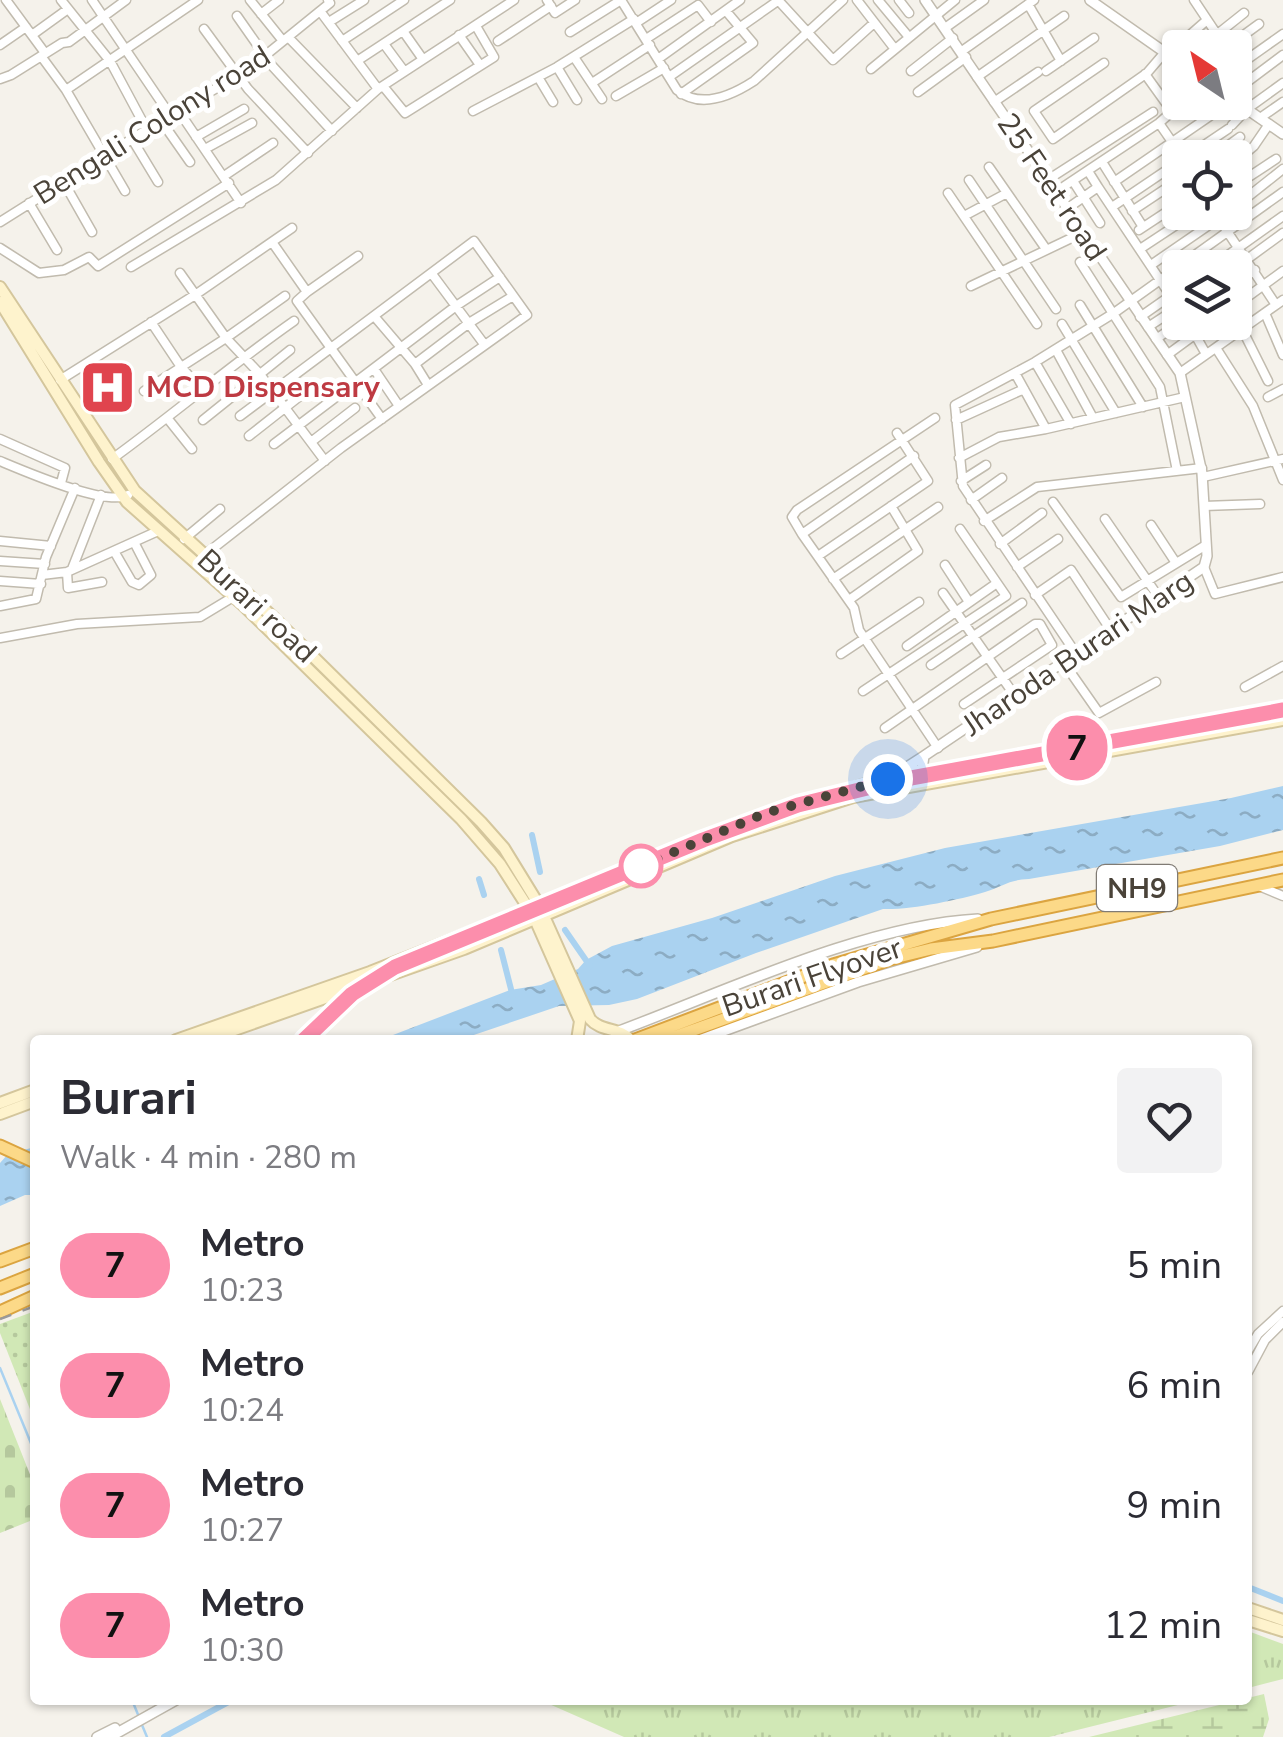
<!DOCTYPE html>
<meta charset="utf-8">
<style>
body{margin:0;font-family:"Nunito Sans",sans-serif;background:#f2f2f3;color:#2b2b33;height:100vh;display:flex;flex-direction:column;font-size:38px;white-space:nowrap}
*{box-sizing:border-box;margin:0}
p{font-size:32px;color:#7c7c81}
.icon{flex:none;width:55px;height:55px;fill:none;stroke:currentColor;stroke-width:2;stroke-linecap:round;stroke-linejoin:round}
.map{position:relative;flex:1;overflow:hidden}
.details{position:absolute;left:30px;top:1035px;width:1222px;height:670px;display:flex;flex-direction:column;background:#fff;border-radius:10px;box-shadow:0 2px 8px #0004}
.details>*{flex:none}
.badge{padding:0 20px;border-radius:32px;font-size:35px;line-height:65px}
.needle{width:65px;rotate:325deg}
.buttons{position:absolute;left:1162px;top:30px;display:grid;gap:20px}
.buttons a{display:grid;place-items:center;width:90px;height:90px;border-radius:10px;background:#fff;box-shadow:0 2px 8px #0004;font-size:50px}
.you{position:absolute;width:50px;height:50px;margin:-25px;border:8px solid #fff;border-radius:50%;background:#1a73e8;box-shadow:0 0 0 15px #1a73e833}
.map>.badge{position:absolute;translate:-50% -50%;box-shadow:0 0 0 5px #fff}
.round{display:grid;place-items:center;flex:none;width:105px;height:105px;border-radius:10px;background:#f2f2f3}
.overview{display:flex;align-items:center;justify-content:space-between;height:170px;padding:0 30px}
h1{font-size:48px;font-weight:700;line-height:75px}
ul{padding:0;list-style:none}
li{display:flex;align-items:center;gap:30px;height:120px;padding:0 30px}
li div{flex:1}
li b{display:block;font-size:38px}
li em{font-style:normal}
li .badge{min-width:110px;font-weight:700;text-align:center}
.map>svg:first-child{display:block}
.grass{fill:url(#grass-dots)}
.wetland{fill:url(#wetland-marsh)}
.cemetery{fill:url(#cemetery-stones)}
.park{fill:url(#park-tufts)}
.water{fill:url(#water-ripples)}
.lines{fill:none;stroke-linecap:round;stroke-linejoin:round}
.stream{stroke:#aad2f0;stroke-width:2.5}
.canal{stroke:#aad2f0;stroke-width:6}
.minor-casing{stroke:#c1bbae;stroke-width:11}
.tertiary-casing{stroke:#c1bbae;stroke-width:12}
.secondary-casing{stroke:#d4c69c;stroke-width:14}
.trunk-casing{stroke:#dba440;stroke-width:15}
.minor{stroke:#fff;stroke-width:8}
.tertiary{stroke:#fff;stroke-width:9}
.secondary{stroke:#fef3cd;stroke-width:10}
.trunk{stroke:#fcd988;stroke-width:11}
.rail{stroke:#999;stroke-width:2.5;stroke-dasharray:12 12;stroke-linecap:butt}
.line-casing{stroke:#fff;stroke-width:22}
.line{stroke:#fc8eac;stroke-width:15}
.walk{stroke:#4a4339;stroke-width:10;stroke-dasharray:0 18}
.stop-dot{fill:#fff;stroke:#fc8eac;stroke-width:5}
.labels{text-anchor:middle;stroke-width:10;stroke-linejoin:round;paint-order:stroke}
.shield{fill:#fff;stroke:#807b74;stroke-width:2.5}
.shield-label{font-size:28px;font-weight:bold;fill:#4a4339}
.street-label{font-size:30px;fill:#4a4339;stroke:#fff}
.health-label{font-size:30px;font-weight:bold;fill:#be3a42;stroke:#fff;text-anchor:start}
</style>
<div class="map">
<svg width="1283" height="1737" viewBox="0 0 1283 1737">
<defs>
<pattern id="grass-dots" width="8" height="8" patternUnits="userSpaceOnUse" patternTransform="scale(2.5)"><rect width="8" height="8" fill="#d1e8b6"/><path d="M2 2h.1M6 6h.1" fill="none" stroke="#b5c89d" stroke-width="1.8" stroke-linecap="round"/></pattern>
<pattern id="wetland-marsh" width="20" height="14" patternUnits="userSpaceOnUse" patternTransform="scale(2.5)"><rect width="20" height="14" fill="#d1e8b6"/><path d="M1 5h8M5 5V1M11 12h8M15 12V8" fill="none" stroke="#b5c89d"/></pattern>
<pattern id="cemetery-stones" width="16" height="16" patternUnits="userSpaceOnUse" patternTransform="scale(2.5)"><rect width="16" height="16" fill="#d1e8b6"/><path d="M2 7V4a2 2 0 0 1 4 0v3zM10 15v-3a2 2 0 0 1 4 0v3z" fill="#b5c89d"/></pattern>
<pattern id="park-tufts" width="24" height="20" patternUnits="userSpaceOnUse" patternTransform="scale(2.5)"><rect width="24" height="20" fill="#d1e8b6"/><path d="M3 7l-1-3M5 7V3M7 7l1-3M15 17l-1-3M17 17v-4M19 17l1-3" fill="none" stroke="#b5c89d"/></pattern>
<pattern id="water-ripples" width="26" height="14" patternUnits="userSpaceOnUse" patternTransform="scale(2.5)"><rect width="26" height="14" fill="#aad2f0"/><path d="M2 4q2-2 4 0t4 0M15 11q2-2 4 0t4 0" fill="none" stroke="#8cacc3"/></pattern>
</defs>
<rect width="100%" height="100%" fill="#f5f2eb"/>
<path class="grass" d="M 35,1311 L 35,1422 L 0,1333 L 0,1324 Z"/>
<path class="wetland" d="M 1264,1694 L 1269,1719 L 1263,1737 L 1089,1737 Z"/>
<path class="cemetery" d="M 0,1399 L 35,1487 L 35,1519 L 0,1533 Z"/>
<path class="park" d="M 1248,1631 L 1283,1644 L 1283,1679 L 1248,1688 Z
M 540,1700 L 1198,1700 L 1049,1737 L 624,1737 Z"/>
<path class="water" d="M 1283,786 L 1283,830 L 1220,846 L 1029,879 C 1008,880 1004,886 985,892 C 958,900 911,910 883,909 L 756,953 L 637,999 L 609,1005 L 559,1006 L 459,1040 L 380,1040 L 510,990 L 541,985 L 578,969 L 586,960 L 612,946 L 712,918 L 835,876 L 945,848 L 1231,798 Z
M 35,1147 L 35,1195 L 25,1195 L 0,1206 L 0,1163 L 8,1154 Z"/>
<g class="lines">
<path class="stream" d="M 0,1368 L 35,1453
M 132,1700 L 139,1717
M 142,1725 L 147,1737"/>
<path class="canal" d="M 532,835 L 540,872
M 479,879 L 484,895
M 565,930 L 590,966
M 501,950 L 513,997
M 1248,1587 L 1283,1601
M 164,1737 L 232,1700"/>
<defs>
<path id="minor" d="M 6,0 L 45,53
M 61,0 L 110,61 L 147,130
M 92,0 L 170,115
M 250,0 L 283,41
M 547,0 L 555,13 L 575,0
M 621,0 L 677,90 C 700,109 731,96 754,81 L 843,0
M 778,0 L 833,60 L 874,23
M 857,0 L 894,48
M 878,0 L 908,36
M 899,0 L 909,13
M 1194,0 L 1226,48
M 1028,4 L 1061,61
M 320,11 L 330,3 L 328,0
M 261,14 L 279,0
M 237,16 L 265,56
M 329,22 L 364,0
M 636,23 L 671,0
M 945,28 L 984,0
M 204,29 L 248,89 L 308,153
M 403,31 L 422,58
M 570,32 L 621,0
M 32,35 L 68,9
M 459,35 L 480,65
M 288,37 L 357,108
M 646,39 L 698,5 L 711,22
M 342,41 L 404,0
M 498,41 L 551,6
M 384,44 L 404,71
M 0,45 L 26,27
M 1200,48 L 1244,13
M 1226,48 L 1259,24
M 1174,49 L 1207,20
M 962,51 L 1034,0
M 41,56 L 66,90 L 198,0
M 264,57 L 332,131
M 574,57 L 602,99
M 658,59 L 740,0
M 357,61 L 450,0
M 1104,63 L 1034,111 L 1053,139 L 1147,73 L 1165,52
M 557,67 L 577,100
M 1235,68 L 1283,34
M 871,69 L 955,0
M 911,71 L 953,38
M 1046,71 L 1094,38
M 1145,74 L 1173,113
M 538,77 L 553,102
M 669,77 L 779,0
M 977,77 L 1064,16
M 0,79 L 11,75 L 62,43 L 69,42 L 126,0
M 592,83 L 650,45
M 383,86 L 405,113 L 494,57 L 476,26
M 66,90 L 125,191
M 1235,91 L 1283,55
M 918,92 L 966,57
M 681,94 L 753,43 L 726,11
M 616,96 L 664,68
M 994,102 L 1038,72
M 178,110 L 241,203
M 473,111 L 557,67 L 634,19
M 1260,118 L 1283,102
M 162,122 L 190,162
M 1159,123 L 1183,158
M 1232,125 L 1247,109 L 1283,83
M 196,137 L 244,109
M 132,139 L 158,182
M 205,149 L 252,123
M 1185,158 L 1228,129
M 1211,158 L 1240,137
M 1102,162 L 1143,227
M 1235,162 L 1254,146 L 1269,124
M 989,167 L 1046,249
M 224,176 L 273,143
M 1049,179 L 1153,112
M 969,180 L 1056,309
M 63,181 L 92,232
M 1073,181 L 1100,223
M 1114,182 L 1210,116 L 1222,102
M 1235,186 L 1276,159
M 1098,187 L 1180,310
M 1057,191 L 1159,123 L 1183,102
M 948,193 L 1037,324
M 29,203 L 57,250
M 1112,207 L 1180,161
M 1235,207 L 1283,169
M 1068,208 L 1098,187 L 1088,171
M 1132,211 L 1180,179
M 964,216 L 1007,193
M 1219,219 L 1276,305
M 0,222 L 178,110 L 245,72 L 320,11 L 378,89
M 1139,230 L 1180,203
M 272,242 L 307,292 L 358,256
M 0,248 L 39,273 L 64,270 L 89,257 L 98,266 L 229,183
M 1140,249 L 1196,212
M 1080,262 L 1160,387 L 1177,471
M 1151,265 L 1228,212
M 131,267 L 276,180 L 378,89 L 514,0
M 1210,268 L 1283,216
M 1235,268 L 1283,233
M 180,273 L 226,338 L 285,296
M 432,274 L 484,344
M 1235,284 L 1255,270
M 971,286 L 1082,233
M 307,292 L 297,301 L 382,419
M 1080,305 L 1143,407
M 1235,306 L 1283,271
M 1265,313 L 1283,355
M 374,316 L 415,364 L 428,385
M 1140,317 L 1180,289
M 151,322 L 181,367 L 202,390
M 1188,322 L 1206,354
M 1062,324 L 1116,413
M 1148,327 L 1180,306
M 1242,329 L 1268,381
M 1156,339 L 1181,322
M 1216,348 L 1253,406 L 1283,480
M 1056,350 L 1093,418
M 1167,355 L 1212,322
M 1035,362 L 1071,424
M 415,364 L 469,323 L 513,296
M 374,369 L 399,406
M 1015,373 L 1046,429
M 1180,373 L 1283,300
M 60,380 L 195,295 L 292,228
M 144,391 L 226,338 L 259,373 L 325,461
M 1268,397 L 1283,389
M 168,419 L 192,449
M 203,420 L 290,350
M 956,420 L 1024,389
M 249,436 L 305,392
M 0,439 L 65,468 L 61,483
M 311,442 L 355,408
M 274,444 L 456,306 L 500,277
M 914,456 L 802,534 L 792,517 L 797,510 L 935,418
M 959,458 L 999,437 L 1046,429 L 1185,397
M 112,459 C 174,414 231,365 294,321
M 0,461 C 24,471 107,507 128,495
M 1203,477 L 1283,459
M 961,481 L 986,465
M 971,500 L 1002,478
M 1053,502 L 1121,597 L 1206,545
M 1204,506 L 1260,504
M 1105,519 L 1160,599
M 984,521 L 1037,487 L 1202,468
M 1151,525 L 1176,563
M 802,534 L 854,608 L 859,630 L 938,748
M 184,539 L 220,509
M 0,541 L 51,546
M 1000,544 L 1042,513
M 114,551 L 132,582 L 139,585 L 151,575 L 134,542
M 818,556 L 928,481 L 897,433
M 202,557 L 341,448 L 527,315 L 474,241 L 240,416
M 0,561 L 45,564
M 945,565 L 969,602
M 1017,567 L 1058,539
M 1204,567 L 1215,594 L 1283,577
M 72,569 L 101,495
M 67,572 L 68,588 L 102,582
M 42,575 L 67,572 L 158,531
M 833,579 L 938,507
M 0,581 L 41,584
M 943,593 L 1015,696
M 1035,595 L 1071,570 L 1112,632
M 849,600 L 918,551 L 891,506
M 0,606 L 36,599 L 46,557 L 75,488
M 0,638 L 77,624 L 200,617 L 233,597
M 907,646 L 997,583
M 841,654 L 919,602
M 1077,655 L 963,486 L 955,405 L 1035,362 L 1114,313 L 1283,192
M 1064,663 L 1099,713 L 1156,682
M 931,665 L 1022,603
M 1245,687 L 1283,666
M 863,691 L 1006,596 L 960,529
M 885,728 L 1035,624 L 1040,624 L 1052,645 L 964,704
M 1259,886 L 1283,896
M 1248,1351 L 1258,1334 L 1283,1311
M 1248,1372 L 1265,1340 L 1283,1322"/>
<path id="tertiary" d="M 1090,0 L 1180,63
M 1235,101 L 1283,134
M 893,776 L 924,756
M 920,784 L 924,756 L 1204,567 L 1207,556 L 1202,473 L 1180,373 L 925,0
M 619,1031 C 726,991 864,925 978,919
M 699,1040 L 858,982 L 977,947
M 97,1737 L 115,1728
M 110,1737 L 176,1700"/>
<path id="secondary" d="M 0,287 L 135,491 L 274,618 L 481,822 L 504,848 L 539,905 L 590,1019 C 601,1032 619,1027 631,1040
M 0,302 L 99,462 L 127,502 L 243,605 L 461,819 L 500,864 L 534,917 L 580,1021 L 577,1040
M 539,905 L 736,824 L 872,782 L 1283,709
M 543,916 L 732,836 L 853,797 L 1283,720
M 176,1040 L 370,972 L 529,909
M 206,1040 L 464,949 L 535,919
M 0,1103 L 35,1090
M 0,1114 L 35,1101
M 1248,1608 L 1283,1620
M 1248,1620 L 1283,1631"/>
<path id="trunk" d="M 635,1040 L 833,965 L 991,919 L 1283,858
M 666,1040 L 890,959 L 931,949 L 993,941 L 1283,880
M 0,1146 L 35,1162
M 0,1261 L 35,1248
M 0,1288 L 35,1274
M 0,1312 L 35,1296"/>
</defs>
<use href="#minor" class="minor-casing"/>
<use href="#tertiary" class="tertiary-casing"/>
<use href="#secondary" class="secondary-casing"/>
<use href="#trunk" class="trunk-casing"/>
<use href="#minor" class="minor"/>
<use href="#tertiary" class="tertiary"/>
<use href="#secondary" class="secondary"/>
<use href="#trunk" class="trunk"/>
<path class="rail" d="M 304,1040 L 352,995 L 395,967 L 703,840 L 797,805 L 900,780 L 1283,710
M 0,1319 L 35,1306"/>
</g>
<g class="lines">
<defs>
<path id="line" d="M 304,1040 L 352,994 L 395,967 L 703,840 L 798,805 L 900,780 L 1283,710"/>
</defs>
<use href="#line" class="line-casing"/>
<use href="#line" class="line"/>
<path class="walk" d="M 641,866 L 766,813 L 888,779"/>
</g>
<defs>
<symbol id="hospital-square" viewBox="-11 -11 22 22"><rect x="-9" y="-9" width="18" height="18" rx="4" fill="#e0444e" stroke="#fff"/><path d="M-5-5h3v3.5h4V-5h3V5h-3V1.5h-4V5h-3Z" fill="#fff"/></symbol>
</defs>
<g fill-rule="evenodd">
<use href="#hospital-square" x="76" y="356" width="63" height="63"/>
</g>
<circle class="stop-dot" cx="641" cy="866" r="20"/>
<g class="labels">
<rect class="shield" x="1097" y="865" width="80" height="46" rx="8"/>
<g class="shield-label">
<text x="1137" y="898">NH9</text>
</g>
<g class="street-label">
<text transform="translate(152 125) rotate(-32)" y="10">Bengali Colony road</text>
<text transform="translate(1052 187) rotate(56)" y="10">25 Feet road</text>
<text transform="translate(257 606) rotate(43)" y="10">Burari road</text>
<text transform="translate(1078 653) rotate(-34)" y="10">Jharoda Burari Marg</text>
<text transform="translate(812 977) rotate(-19)" y="10">Burari Flyover</text>
</g>
<g class="health-label">
<text x="146" y="397">MCD Dispensary</text>
</g>
</g>
</svg>
<div class="buttons">
<a><svg class="needle" viewBox="-14 -14 28 28"><path d="M0-13l5 13h-10z" fill="#e53935"/><path d="M0 13l5-13h-10z" fill="#7c7c81"/></svg></a>
<a><svg class="icon" aria-label="locate" viewBox="0 0 24 24"><circle cx="12" cy="12" r="6"/><path d="M12 2v4M12 18v4M2 12h4M18 12h4"/></svg></a>
<a><svg class="icon" aria-label="layers" viewBox="0 0 24 24"><path d="M12 4l9 5-9 5-9-5zM3 14l9 5 9-5"/></svg></a>
</div>
<div class="you" style="left:888px;top:779px"></div>
<b class="badge" style="left:1077px;top:748px;background:#fc8eac;color:#111">7</b>
<section class="details">
<div class="overview"><div><h1>Burari</h1><p>Walk · 4 min · 280 m</p></div><a class="round"><svg class="icon" aria-label="heart" viewBox="0 0 24 24"><path d="M12 20l-8-8c-3-5 5-10 8-4 3-6 11-1 8 4z"/></svg></a></div>
<ul>
<li><span class="badge" style="background:#fc8eac;color:#111">7</span><div><b>Metro</b><p>10:23</p></div><em>5 min</em></li>
<li><span class="badge" style="background:#fc8eac;color:#111">7</span><div><b>Metro</b><p>10:24</p></div><em>6 min</em></li>
<li><span class="badge" style="background:#fc8eac;color:#111">7</span><div><b>Metro</b><p>10:27</p></div><em>9 min</em></li>
<li><span class="badge" style="background:#fc8eac;color:#111">7</span><div><b>Metro</b><p>10:30</p></div><em>12 min</em></li>
</ul>
</section>
</div>
